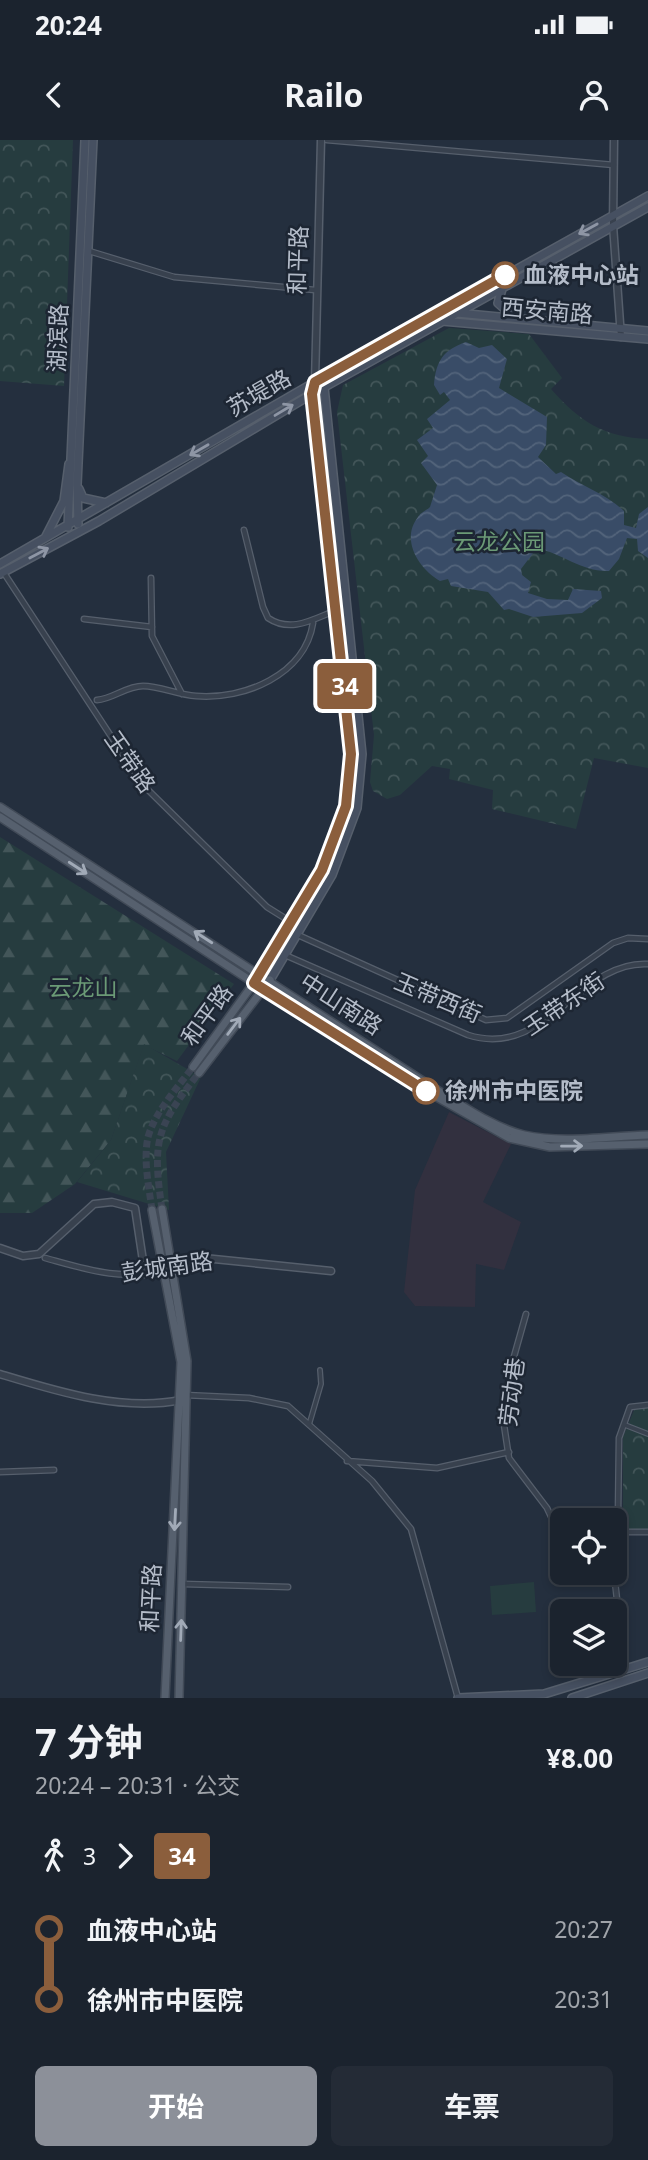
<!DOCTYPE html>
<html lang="zh">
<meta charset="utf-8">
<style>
body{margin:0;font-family:"Noto Sans","Noto Sans SC",sans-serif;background:#242b36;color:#f1f3f6;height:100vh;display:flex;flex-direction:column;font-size:26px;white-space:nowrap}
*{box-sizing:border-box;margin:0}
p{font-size:23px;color:#a0a4aa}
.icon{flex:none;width:38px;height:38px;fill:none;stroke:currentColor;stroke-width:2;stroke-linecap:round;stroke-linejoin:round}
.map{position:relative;height:1558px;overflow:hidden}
.side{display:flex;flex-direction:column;background:#1b232e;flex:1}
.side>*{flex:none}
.badge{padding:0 14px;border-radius:5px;font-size:24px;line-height:46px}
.buttons{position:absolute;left:550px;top:1368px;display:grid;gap:14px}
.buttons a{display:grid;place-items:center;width:77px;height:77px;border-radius:10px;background:#1b232e;box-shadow:0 4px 10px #0003,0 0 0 2px #39404a;font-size:35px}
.map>.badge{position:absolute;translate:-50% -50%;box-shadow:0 0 0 4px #fff}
.legs{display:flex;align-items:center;gap:10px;height:77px;padding:0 35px;font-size:23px}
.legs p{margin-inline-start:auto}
.summary{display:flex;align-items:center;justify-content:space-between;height:119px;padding:0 35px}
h1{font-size:38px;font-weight:700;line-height:52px}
.button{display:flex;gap:14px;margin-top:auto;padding:14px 35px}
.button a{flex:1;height:80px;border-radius:10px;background:#8c9099;color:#fff;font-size:28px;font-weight:700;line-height:80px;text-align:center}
.button a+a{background:#242b36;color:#f1f3f6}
ul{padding:0 35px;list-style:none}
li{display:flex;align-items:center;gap:24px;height:70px;font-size:26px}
li i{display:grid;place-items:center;width:10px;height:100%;margin:0 9px;background:currentColor}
li i::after{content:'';width:18px;height:18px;margin:-9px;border:5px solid;border-radius:50%;background:#1b232e}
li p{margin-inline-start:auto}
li:first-child i{background:linear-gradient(#0000 50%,currentColor 0)}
li:last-child i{background:linear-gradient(currentColor 50%,#0000 0)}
.status{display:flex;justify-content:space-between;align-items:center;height:49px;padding:0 35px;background:#1b232e;direction:ltr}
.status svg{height:19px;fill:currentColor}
header{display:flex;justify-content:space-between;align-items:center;height:91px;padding:0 35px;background:#1b232e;font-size:32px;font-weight:700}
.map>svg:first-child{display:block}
.medical{fill:#32303f}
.forest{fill:url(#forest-firs)}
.park{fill:url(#park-crowns)}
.garden{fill:#263c3f}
.water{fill:url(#water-waves)}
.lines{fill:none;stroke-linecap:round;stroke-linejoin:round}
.primary-tunnel{stroke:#3a4453;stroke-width:7;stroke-dasharray:7 3.5;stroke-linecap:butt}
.pedestrian-casing{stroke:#565f6c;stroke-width:6}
.minor-casing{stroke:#565f6c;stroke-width:7}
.tertiary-casing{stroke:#565f6c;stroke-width:9}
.secondary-casing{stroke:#565f6c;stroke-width:10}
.primary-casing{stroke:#414a57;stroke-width:10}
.pedestrian{stroke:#38414e;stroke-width:3.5}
.minor{stroke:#38414e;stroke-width:4.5}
.tertiary{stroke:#38414e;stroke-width:6}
.secondary{stroke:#465061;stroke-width:7}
.primary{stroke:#56606e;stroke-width:7}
.oneway{stroke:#8e96a5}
.oneway2{stroke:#a1aab7}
.line-1-casing{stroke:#fff;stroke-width:16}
.line-1{stroke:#8b5e3c;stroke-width:10}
.stop-1-dot{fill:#fff;stroke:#8b5e3c;stroke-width:3.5}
.labels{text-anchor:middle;stroke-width:5;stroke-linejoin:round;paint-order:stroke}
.street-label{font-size:23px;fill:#b4bcc9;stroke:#1d2633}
.stop-label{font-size:23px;font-weight:bold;fill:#b4bcc9;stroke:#1d2633;text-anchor:start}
.park-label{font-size:23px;fill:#6b9a76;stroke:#1d2633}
</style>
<div class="status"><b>20:24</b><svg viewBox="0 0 49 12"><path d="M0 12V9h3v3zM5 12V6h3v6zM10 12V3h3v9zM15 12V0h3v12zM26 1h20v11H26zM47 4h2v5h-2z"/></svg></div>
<header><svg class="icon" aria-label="back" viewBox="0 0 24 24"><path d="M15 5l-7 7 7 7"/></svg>Railo<svg class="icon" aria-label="person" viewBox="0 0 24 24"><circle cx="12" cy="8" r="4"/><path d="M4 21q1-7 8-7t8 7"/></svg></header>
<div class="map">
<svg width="648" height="1558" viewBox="0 0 648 1558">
<defs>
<pattern id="forest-firs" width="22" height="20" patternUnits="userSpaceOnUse" patternTransform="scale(1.75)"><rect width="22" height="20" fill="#263c3f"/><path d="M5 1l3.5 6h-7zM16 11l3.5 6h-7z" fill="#435659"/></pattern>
<pattern id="park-crowns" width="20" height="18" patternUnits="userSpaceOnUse" patternTransform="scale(1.75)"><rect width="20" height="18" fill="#263c3f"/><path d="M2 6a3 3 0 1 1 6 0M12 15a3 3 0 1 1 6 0" fill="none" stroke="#435659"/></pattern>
<pattern id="water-waves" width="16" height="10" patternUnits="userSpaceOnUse" patternTransform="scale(1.75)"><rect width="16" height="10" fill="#394c67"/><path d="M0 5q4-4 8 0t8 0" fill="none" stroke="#53647b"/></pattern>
</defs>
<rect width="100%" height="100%" fill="#242f3e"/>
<path class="medical" d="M 449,972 L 511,1004 L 483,1062 L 521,1082 L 504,1130 L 476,1124 L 475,1167 L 415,1166 L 404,1152 L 415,1050 Z"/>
<path class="forest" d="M 0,697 L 234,844 L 177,921 L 144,905 L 111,1000 L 75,1044 L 32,1073 L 0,1073 Z"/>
<path class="park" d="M 0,0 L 73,0 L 64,246 L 0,241 Z
M 449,188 L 529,194 L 562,238 L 551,249 C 580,282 604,297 648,299 L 648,628 L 594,618 L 576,689 L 492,669 L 493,650 L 449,639 L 450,629 L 432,626 L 400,655 L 387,659 L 373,651 L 370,642 L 374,595 L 337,272 L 343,245 Z
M 144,904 L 201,937 L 166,1012 L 169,1070 L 77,1042 L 111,1000 Z
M 648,1267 L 648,1390 L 623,1390 L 623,1297 L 635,1268 Z"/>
<path class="garden" d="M 534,1442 L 536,1472 L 492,1475 L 490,1446 Z"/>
<path class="water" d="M 466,202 L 479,208 L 492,205 L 507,219 L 499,248 L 547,277 L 546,305 L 538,317 L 556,334 L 561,332 C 581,346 605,353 624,371 L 624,385 L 636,388 L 639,374 L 648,367 L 648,418 L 638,411 L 637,399 L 627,398 L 619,419 L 609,431 C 582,432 563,414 537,408 L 521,429 L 522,435 L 531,442 L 528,453 L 547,459 L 568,460 L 573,449 L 601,451 L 602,458 L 582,473 L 533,477 L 509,469 L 504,470 L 488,452 L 451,446 L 448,439 L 440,441 C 419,429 400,400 418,377 C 421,372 426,371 430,367 L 437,345 L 421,323 L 428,316 L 417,300 L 433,288 L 427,279 L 450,260 L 444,252 L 440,255 L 434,245 C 436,221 443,210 466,202 Z"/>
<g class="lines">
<path class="primary-tunnel" d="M 162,1069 C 152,1001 156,987 199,933
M 152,1070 C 149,1047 143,1020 148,997 C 155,972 177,948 193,927"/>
<defs>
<path id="pedestrian" d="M 309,1285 L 321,1244 L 320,1230
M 625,1285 L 648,1294"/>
<path id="minor" d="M 327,0 L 614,25
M 89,111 L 174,137 L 315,150
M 244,390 L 263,467 L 268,478 C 292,494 315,478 337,470
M 4,433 L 143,645 L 267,767 L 291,782
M 151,438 L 152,496 L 182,554
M 84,479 L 152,487
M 97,560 C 113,559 126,546 143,546 C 160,546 178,555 196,556 C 244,560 305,535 313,483
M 298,795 L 486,880 L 507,878 L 613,803 L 628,798 L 648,799
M 285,815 L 468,895 C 546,920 579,820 648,824
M 45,1118 C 85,1129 123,1142 164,1129
M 526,1174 L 513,1220 L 504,1285 L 509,1318 L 547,1368 L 562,1400
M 185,1255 L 249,1258 L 288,1266 L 372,1341 L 411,1389 L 458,1558
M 347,1321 L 437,1328 L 509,1312
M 0,1332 L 54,1330
M 617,1392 L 648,1392
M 614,1397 L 618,1376 L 619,1298 L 630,1267 L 648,1265
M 614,1433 L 625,1530
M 183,1444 L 288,1447"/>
<path id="tertiary" d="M 614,0 L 613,85 L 621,197
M 315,242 L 321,0
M 0,1108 L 23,1116 L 39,1114 L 94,1064 L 112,1062 L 135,1068 L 145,1134
M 171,1127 L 204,1118 L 331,1131
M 0,1234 C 56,1251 122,1272 181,1260"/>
<path id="secondary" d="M 502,149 L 498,163 L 514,177
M 457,173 L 648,191
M 442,181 L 648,199
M 79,349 L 83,358 L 106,363
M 78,384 L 77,345 L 93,0
M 68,387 L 85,0
M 45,398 L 64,361 L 69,324
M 0,424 L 315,242 L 648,56
M 0,434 L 99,381 L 312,254 L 648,67
M 261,834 L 322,730 L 346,665 L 351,614 L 333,421 L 312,254 L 315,242 L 324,247 L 362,614 L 357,668 L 332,735 L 270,840
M 458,1558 L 544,1554 L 648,1522
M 572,1558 L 648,1533"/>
<path id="primary" d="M 0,667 L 429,945 C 459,963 491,987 524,995 C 563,1004 609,996 648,995
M 0,677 L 254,843 L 426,951 L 509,998 L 550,1007 L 648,1004
M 193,927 L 256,840
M 199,933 L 270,840
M 162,1069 L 187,1221 L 179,1558
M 152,1070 L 181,1222 L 165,1558"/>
</defs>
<use href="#pedestrian" class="pedestrian-casing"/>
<use href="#minor" class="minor-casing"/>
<use href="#tertiary" class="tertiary-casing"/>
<use href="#secondary" class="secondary-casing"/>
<use href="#primary" class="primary-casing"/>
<use href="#pedestrian" class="pedestrian"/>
<use href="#minor" class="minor"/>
<use href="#tertiary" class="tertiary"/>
<use href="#secondary" class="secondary"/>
<use href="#primary" class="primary"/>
</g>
<defs><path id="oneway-shaft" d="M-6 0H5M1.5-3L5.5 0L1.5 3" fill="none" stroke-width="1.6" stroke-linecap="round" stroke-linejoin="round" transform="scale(1.75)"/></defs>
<g class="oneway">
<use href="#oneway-shaft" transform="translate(588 89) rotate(151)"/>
<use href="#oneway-shaft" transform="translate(284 270) rotate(-31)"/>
<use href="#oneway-shaft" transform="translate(199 310) rotate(150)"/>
<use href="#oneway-shaft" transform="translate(39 413) rotate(-28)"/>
</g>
<g class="oneway2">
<use href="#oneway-shaft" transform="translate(78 728) rotate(33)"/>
<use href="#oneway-shaft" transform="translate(203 797) rotate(-147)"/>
<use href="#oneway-shaft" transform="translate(234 886) rotate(-53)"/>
<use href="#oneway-shaft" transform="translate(572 1006) rotate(-1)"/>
<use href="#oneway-shaft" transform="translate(175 1380) rotate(93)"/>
<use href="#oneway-shaft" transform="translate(181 1490) rotate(-88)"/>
</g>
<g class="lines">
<defs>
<path id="line-1" d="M 426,951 L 254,843 L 322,730 L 346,666 L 351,614 L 312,254 L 315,242 L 505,135"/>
</defs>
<use href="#line-1" class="line-1-casing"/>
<use href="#line-1" class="line-1"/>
</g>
<g class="stop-1-dot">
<circle cx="505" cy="135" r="12"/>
<circle cx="426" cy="951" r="12"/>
</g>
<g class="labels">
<g class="street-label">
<text transform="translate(298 120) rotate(-88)" y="8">和平路</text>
<text transform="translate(547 171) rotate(5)" y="8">西安南路</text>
<text transform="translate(58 198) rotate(-88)" y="8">湖滨路</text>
<text transform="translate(259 253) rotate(-30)" y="8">苏堤路</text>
<text transform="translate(130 622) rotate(55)" y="8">玉带路</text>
<text transform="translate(438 858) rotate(23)" y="8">玉带西街</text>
<text transform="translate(341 864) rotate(33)" y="8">中山南路</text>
<text transform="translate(564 864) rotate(-34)" y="8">玉带东街</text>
<text transform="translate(207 875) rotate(-54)" y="8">和平路</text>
<text transform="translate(167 1127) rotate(-8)" y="8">彭城南路</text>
<text transform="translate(512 1252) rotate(-83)" y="8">劳动巷</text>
<text transform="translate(151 1458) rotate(-87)" y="8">和平路</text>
</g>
<g class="stop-label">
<text x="524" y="143">血液中心站</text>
<text x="445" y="959">徐州市中医院</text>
</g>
<g class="park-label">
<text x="499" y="410">云龙公园</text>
<text x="83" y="856">云龙山</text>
</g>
</g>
</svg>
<div class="buttons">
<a><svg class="icon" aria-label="locate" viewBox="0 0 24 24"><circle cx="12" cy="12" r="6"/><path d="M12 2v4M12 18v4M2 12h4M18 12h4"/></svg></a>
<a><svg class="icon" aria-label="layers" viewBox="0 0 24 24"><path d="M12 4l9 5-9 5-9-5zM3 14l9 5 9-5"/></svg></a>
</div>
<b class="badge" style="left:345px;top:546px;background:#8b5e3c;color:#fff">34</b>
</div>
<section class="side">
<div class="summary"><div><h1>7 分钟</h1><p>20:24 – 20:31 · 公交</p></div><b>¥8.00</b></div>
<div class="legs"><svg class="icon" aria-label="walk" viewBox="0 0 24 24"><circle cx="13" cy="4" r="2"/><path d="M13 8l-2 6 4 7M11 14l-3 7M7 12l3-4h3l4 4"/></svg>3<svg class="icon" aria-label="forward" viewBox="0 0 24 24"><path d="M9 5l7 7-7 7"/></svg><b class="badge" style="background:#8b5e3c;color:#fff">34</b></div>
<ul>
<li><i style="color:#8b5e3c"></i><b>血液中心站</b><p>20:27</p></li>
<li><i style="color:#8b5e3c"></i><b>徐州市中医院</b><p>20:31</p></li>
</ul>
<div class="button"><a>开始</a><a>车票</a></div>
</section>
